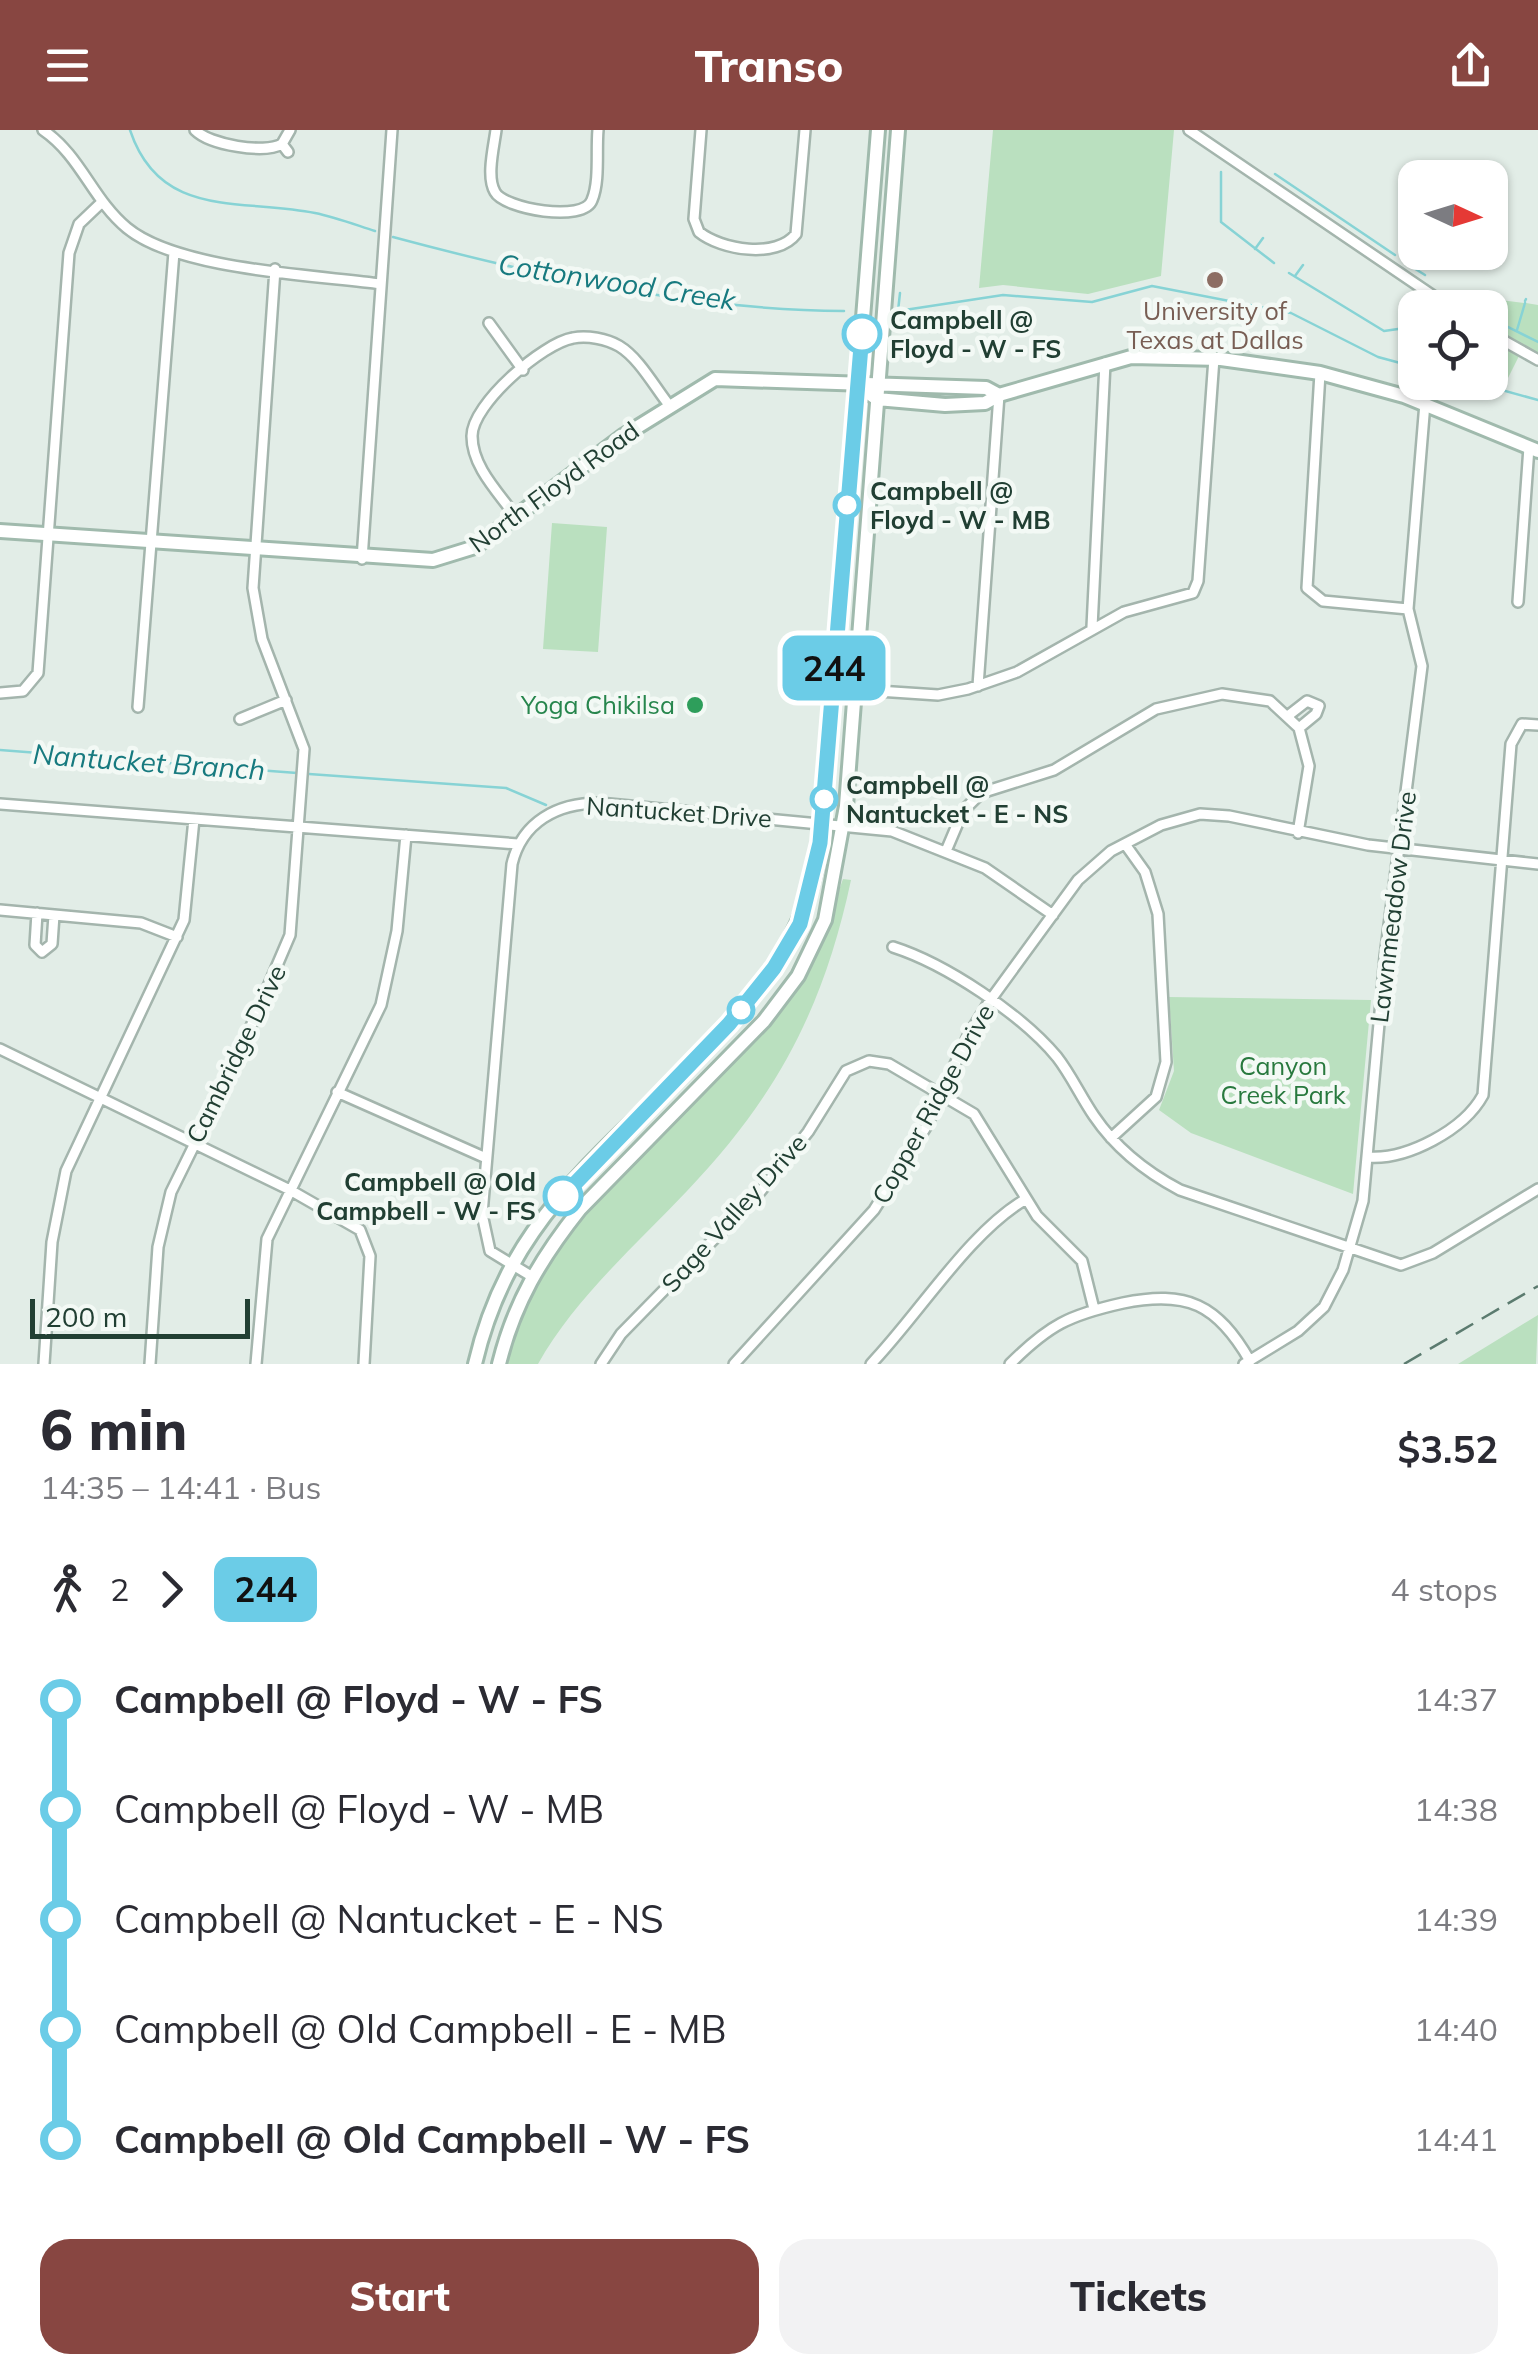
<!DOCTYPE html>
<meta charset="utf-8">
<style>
body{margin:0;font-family:Mulish,sans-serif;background:#f2f2f3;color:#2b2b33;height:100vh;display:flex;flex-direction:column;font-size:38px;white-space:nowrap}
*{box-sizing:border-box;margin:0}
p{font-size:32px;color:#7c7c81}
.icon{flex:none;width:55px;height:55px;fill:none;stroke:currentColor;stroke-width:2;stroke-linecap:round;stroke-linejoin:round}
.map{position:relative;height:1234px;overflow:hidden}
.sheet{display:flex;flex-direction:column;background:#fff;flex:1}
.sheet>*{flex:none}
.badge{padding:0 20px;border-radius:15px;font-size:35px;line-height:65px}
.needle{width:65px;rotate:94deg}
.tools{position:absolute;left:1398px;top:30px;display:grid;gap:20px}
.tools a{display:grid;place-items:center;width:110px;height:110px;border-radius:20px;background:#fff;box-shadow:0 2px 8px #0004;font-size:50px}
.scale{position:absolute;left:30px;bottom:25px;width:220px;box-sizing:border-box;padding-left:10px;border:5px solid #213f33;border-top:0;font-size:28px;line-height:35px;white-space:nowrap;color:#213f33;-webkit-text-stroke:8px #f3f9f5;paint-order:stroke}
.map>.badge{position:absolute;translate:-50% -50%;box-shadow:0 0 0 5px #fff}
.legs{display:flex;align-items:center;gap:15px;height:110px;padding:0 40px;font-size:32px}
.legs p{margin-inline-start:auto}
.headline{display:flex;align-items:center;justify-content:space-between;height:170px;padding:0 40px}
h1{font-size:55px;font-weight:800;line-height:75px}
.primary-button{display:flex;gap:20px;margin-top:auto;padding:20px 40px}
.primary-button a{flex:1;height:115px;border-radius:30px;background:#884641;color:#fff;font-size:40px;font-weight:800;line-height:115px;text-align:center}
.primary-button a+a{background:#f2f2f3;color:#2b2b33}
ul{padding:0 40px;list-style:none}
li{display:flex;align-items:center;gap:35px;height:110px;font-size:38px}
li i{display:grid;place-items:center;width:15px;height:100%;margin:0 12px;background:currentColor}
li i::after{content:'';width:25px;height:25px;margin:-12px;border:8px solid;border-radius:50%;background:#fff}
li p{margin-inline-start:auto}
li:first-child i{background:linear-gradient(#0000 50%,currentColor 0)}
li:last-child i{background:linear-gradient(currentColor 50%,#0000 0)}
header{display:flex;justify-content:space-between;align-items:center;height:130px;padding:0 40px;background:#884641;color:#fff;font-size:45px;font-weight:800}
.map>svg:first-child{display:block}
.green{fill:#bae0bf}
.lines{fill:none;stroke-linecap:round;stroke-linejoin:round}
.stream{stroke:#87d3d5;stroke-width:2.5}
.street-casing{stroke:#a4b5ad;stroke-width:14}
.secondary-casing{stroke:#a0baad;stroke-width:18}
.street{stroke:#fff;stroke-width:9}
.secondary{stroke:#fff;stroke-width:12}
.rail{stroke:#5b7b6f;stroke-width:2.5;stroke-dasharray:20 10;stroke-linecap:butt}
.line-1-casing{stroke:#fff;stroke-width:22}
.line-1{stroke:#6bcce7;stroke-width:15}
.education-dot{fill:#8d6e63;stroke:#f3f9f5;stroke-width:4}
.stop-1-dot{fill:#fff;stroke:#6bcce7;stroke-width:5}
.leisure-dot{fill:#2e9e5b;stroke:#f3f9f5;stroke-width:4}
.labels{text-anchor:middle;stroke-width:9;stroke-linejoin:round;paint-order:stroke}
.education-label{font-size:25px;fill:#785e54;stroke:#f3f9f5}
.stop-label{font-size:25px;font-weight:bold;fill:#213f33;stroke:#f3f9f5;text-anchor:start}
.street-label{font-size:25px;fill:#213f33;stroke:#f3f9f5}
.leisure-label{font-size:25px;fill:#27864d;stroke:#f3f9f5;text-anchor:end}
.park-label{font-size:25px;fill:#28793e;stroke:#f3f9f5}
.water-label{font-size:28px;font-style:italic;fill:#177a7f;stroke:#f3f9f5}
</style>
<header><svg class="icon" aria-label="menu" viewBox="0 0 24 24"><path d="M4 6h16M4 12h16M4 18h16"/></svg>Transo<svg class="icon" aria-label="share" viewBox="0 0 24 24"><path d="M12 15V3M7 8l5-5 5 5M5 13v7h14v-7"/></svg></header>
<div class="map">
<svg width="1538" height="1234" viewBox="0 0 1538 1234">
<rect width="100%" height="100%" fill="#e2ede7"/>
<path class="green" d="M 993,0 L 1174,0 L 1161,146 L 1088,164 L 1003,155 L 979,158 Z
M 1444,163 L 1467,166 L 1467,172 L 1469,166 L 1524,173 L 1524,179 L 1526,173 L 1538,175 L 1538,225 L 1490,198 L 1490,178 L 1459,177 L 1442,167 Z
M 1490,209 L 1519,226 L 1508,248 L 1490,245 Z
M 552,393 L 607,397 L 598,522 L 543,519 Z
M 843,749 L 851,750 C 824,877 777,967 687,1061 C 636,1115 575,1168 538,1234 L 505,1234 C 519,1182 543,1137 576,1094 L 786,876 L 812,835 Z
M 1169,867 L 1371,870 L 1353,1064 L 1191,1003 L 1159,980 L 1174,941 Z
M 1538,1185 L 1536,1234 L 1458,1234 Z"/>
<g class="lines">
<path class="stream" d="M 130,0 C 160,90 241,68 315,83 C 335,87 356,95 375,101
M 1221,42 L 1221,92 L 1274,133
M 1275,44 L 1395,125
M 393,107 C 538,146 693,180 844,181
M 1255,119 L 1263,108
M 1409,135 L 1425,145
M 1289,143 L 1384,201 L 1405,198 L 1415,185
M 1295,146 L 1303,135
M 900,163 L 898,181 L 1003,165 L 1092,172 L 1152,156 L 1291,183 L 1378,227 L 1415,237
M 1468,164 L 1468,162
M 1468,166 L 1466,173 L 1473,178
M 1525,171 L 1526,169
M 1422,178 L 1426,172
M 1490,188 L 1538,212
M 1517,200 L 1525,173
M 1473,252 L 1538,270
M 0,620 L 297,643
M 309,644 L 506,658 L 546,675"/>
<defs>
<path id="street" d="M 43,0 C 81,26 92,69 127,98 C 178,140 314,145 381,154
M 195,0 C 210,15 264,24 282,14 L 288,22
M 496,0 C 494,16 486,47 495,62 C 504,79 584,93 592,70 C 600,51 596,21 598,0
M 701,0 L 694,89 L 699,102 C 721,120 777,129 796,104 L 805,0
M 1189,0 L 1451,178
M 282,14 L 290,0
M 489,193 L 523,240
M 1490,203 L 1538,230
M 1320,243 L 1307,458 L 1323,471 L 1408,479
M 516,387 C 499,363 472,337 472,306 C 472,274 543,213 573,208 C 587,205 607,209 619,216 C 639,228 654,256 669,275
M 362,429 L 392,0
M 1518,472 L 1529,317
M 1092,497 L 1105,233
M 978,556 L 999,265
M 833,558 L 938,565 L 968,559 L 1017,542 L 1124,482 L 1193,463 L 1198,451 L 1214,228
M 0,563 L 23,561 L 38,543 L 69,123 L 79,94 L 101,73
M 138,577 L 174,122
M 1289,585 L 1307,571 L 1319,576 L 1316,584 L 1299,598
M 240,589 L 286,570
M 0,674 L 518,714
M 946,721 L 963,681 L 981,663 L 1054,640 L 1156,579 L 1222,564 L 1270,571 L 1299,598 L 1309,636 L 1298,703
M 0,780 L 141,793 L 177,807
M 37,783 L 35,815 L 42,822 L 52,814 L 54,785
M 893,817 C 946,834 1021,884 1057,927 C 1071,945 1081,967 1094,986 C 1115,1017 1146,1042 1180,1060 L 1401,1135 L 1433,1123 L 1538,1059
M 0,919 L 290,1060 L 360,1100 L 370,1126 L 364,1234
M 337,962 L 486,1028
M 1111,1008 L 1156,967 L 1166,932 L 1158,784 L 1145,742 L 1125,714
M 1368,1027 C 1407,1030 1464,1000 1483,965 L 1511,614 L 1522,594 L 1538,595
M 531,1146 L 490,1121 L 482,1084 L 512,734 C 522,692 557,673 599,673 L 892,701 L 985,738 L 1053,785
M 44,1234 L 52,1112 L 66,1041 L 184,790 L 194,689
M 150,1234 L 158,1117 L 171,1062 L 240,922 L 290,805 L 304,619 L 262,509 L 253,458 L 275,139
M 256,1234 L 267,1109 L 381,875 L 397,801 L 406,705
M 601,1234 L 621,1204 L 760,1062 L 808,1002 L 846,941 L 869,931 L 889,934 L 974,984 L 1037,1086 L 1082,1131 L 1094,1179
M 734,1234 L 874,1080 L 926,997 L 968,906 L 989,872 L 1078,750 L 1111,721 L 1161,695 L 1200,684 L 1229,686 L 1368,715 L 1538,734
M 871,1234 C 919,1184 969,1102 1026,1069
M 1010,1234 C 1049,1195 1069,1185 1123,1173 C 1187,1160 1217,1174 1250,1231
M 1244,1234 L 1298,1201 L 1324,1177 L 1343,1140 L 1363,1071 L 1385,827 L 1422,536 L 1408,479 L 1425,273"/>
<path id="secondary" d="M 870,264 L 877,269 L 945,275 L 985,273 L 999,265 L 1131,227 L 1221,229 L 1320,243 L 1404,266 L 1538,321
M 0,401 L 433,430 L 475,417 L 623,306 L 715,249 L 986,258 L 999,265
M 475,1234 C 486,1187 505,1142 533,1102 C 628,965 805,883 822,701 L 878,0
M 499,1234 C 514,1173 541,1128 580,1079 L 764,891 L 798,846 L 825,790 L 846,676 L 898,0"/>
</defs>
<use href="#street" class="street-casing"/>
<use href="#secondary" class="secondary-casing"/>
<use href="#street" class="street"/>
<use href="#secondary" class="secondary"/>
<path class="rail" d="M 1404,1234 L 1538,1156"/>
</g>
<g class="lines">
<defs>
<path id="line-1" d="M 563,1066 L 729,894 L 774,838 L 800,794 L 820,713 L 862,204"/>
</defs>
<use href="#line-1" class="line-1-casing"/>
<use href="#line-1" class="line-1"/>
</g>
<circle class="education-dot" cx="1215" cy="150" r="10"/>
<g class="stop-1-dot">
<circle cx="862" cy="204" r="18"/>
<circle cx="847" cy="375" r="12"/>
<circle cx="824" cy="669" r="12"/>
<circle cx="741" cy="880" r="12"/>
<circle cx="563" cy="1066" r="18"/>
</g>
<circle class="leisure-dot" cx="695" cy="575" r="10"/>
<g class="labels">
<g class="education-label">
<text x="1215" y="190">University of<tspan x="1215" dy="29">Texas at Dallas</tspan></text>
</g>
<g class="stop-label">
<text x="890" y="199">Campbell @<tspan x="890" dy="29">Floyd - W - FS</tspan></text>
<text x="870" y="370">Campbell @<tspan x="870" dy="29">Floyd - W - MB</tspan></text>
<text x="846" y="664">Campbell @<tspan x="846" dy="29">Nantucket - E - NS</tspan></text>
<text x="536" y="1061" text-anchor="end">Campbell @ Old<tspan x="536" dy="29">Campbell - W - FS</tspan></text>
</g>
<g class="street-label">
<text transform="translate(554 357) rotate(-36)" y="9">North Floyd Road</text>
<text transform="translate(679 682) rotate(4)" y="9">Nantucket Drive</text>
<text transform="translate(1393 777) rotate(-83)" y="9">Lawnmeadow Drive</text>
<text transform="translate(236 924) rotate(-64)" y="9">Cambridge Drive</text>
<text transform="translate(933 974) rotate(-61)" y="9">Copper Ridge Drive</text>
<text transform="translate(734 1083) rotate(-48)" y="9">Sage Valley Drive</text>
</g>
<g class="leisure-label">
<text x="675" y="584">Yoga Chikilsa</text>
</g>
<g class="park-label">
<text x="1283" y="945">Canyon<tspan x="1283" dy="29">Creek Park</tspan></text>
</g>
<g class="water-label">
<text transform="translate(617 152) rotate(9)" y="10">Cottonwood Creek</text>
<text transform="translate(149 632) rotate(4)" y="10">Nantucket Branch</text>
</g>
</g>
</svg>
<div class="tools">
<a><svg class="needle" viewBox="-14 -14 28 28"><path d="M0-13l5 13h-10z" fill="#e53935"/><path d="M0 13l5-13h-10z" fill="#7c7c81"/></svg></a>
<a><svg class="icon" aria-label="locate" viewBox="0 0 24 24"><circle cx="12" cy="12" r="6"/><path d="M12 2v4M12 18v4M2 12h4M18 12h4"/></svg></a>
</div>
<div class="scale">200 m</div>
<b class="badge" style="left:834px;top:538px;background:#6bcce7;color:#111">244</b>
</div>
<section class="sheet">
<div class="headline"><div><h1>6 min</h1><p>14:35 – 14:41 · Bus</p></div><b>$3.52</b></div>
<div class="legs"><svg class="icon" aria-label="walk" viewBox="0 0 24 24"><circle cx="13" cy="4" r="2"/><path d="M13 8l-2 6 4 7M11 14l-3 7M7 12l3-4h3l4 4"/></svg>2<svg class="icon" aria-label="forward" viewBox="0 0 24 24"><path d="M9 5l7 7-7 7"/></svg><b class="badge" style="background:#6bcce7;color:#111">244</b><p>4 stops</p></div>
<ul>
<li><i style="color:#6bcce7"></i><b>Campbell @ Floyd - W - FS</b><p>14:37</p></li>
<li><i style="color:#6bcce7"></i><span>Campbell @ Floyd - W - MB</span><p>14:38</p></li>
<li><i style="color:#6bcce7"></i><span>Campbell @ Nantucket - E - NS</span><p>14:39</p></li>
<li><i style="color:#6bcce7"></i><span>Campbell @ Old Campbell - E - MB</span><p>14:40</p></li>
<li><i style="color:#6bcce7"></i><b>Campbell @ Old Campbell - W - FS</b><p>14:41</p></li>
</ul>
<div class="primary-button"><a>Start</a><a>Tickets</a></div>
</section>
